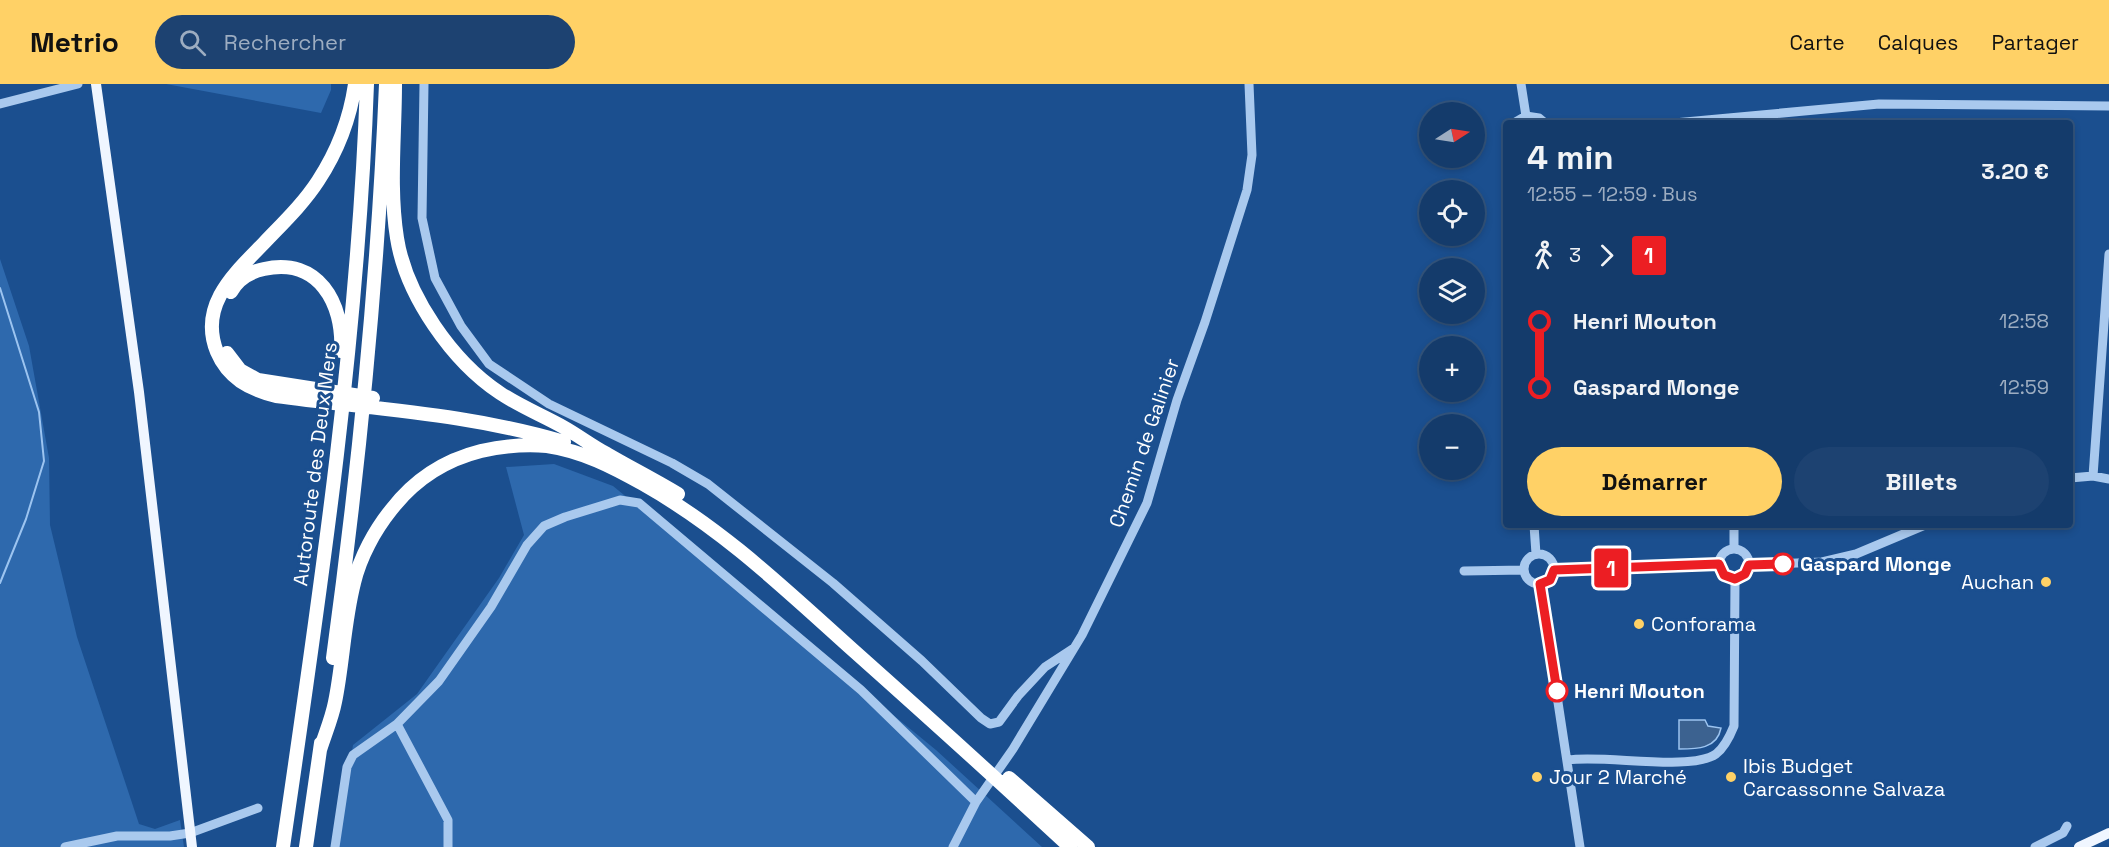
<!DOCTYPE html>
<html lang="fr">
<meta charset="utf-8">
<style>
body{margin:0;font-family:"Space Grotesk",sans-serif;background:#1d4271;color:#f1f3f6;height:100vh;display:flex;flex-direction:column;font-size:22px;white-space:nowrap}
*{box-sizing:border-box;margin:0}
p{font-size:20px;color:#9dadc1}
.icon{flex:none;width:33px;height:33px;fill:none;stroke:currentColor;stroke-width:2;stroke-linecap:round;stroke-linejoin:round}
.map{position:relative;flex:1;overflow:hidden}
.drawer{position:absolute;left:1503px;top:36px;width:570px;height:408px;display:flex;flex-direction:column;background:#143b6b;border-radius:6px;box-shadow:0 3px 9px #0003,0 0 0 2px #33557e}
.drawer>*{flex:none}
.badge{padding:0 12px;border-radius:4px;font-size:21px;line-height:39px}
.needle{width:39px;rotate:78deg}
.controls{position:absolute;left:1419px;top:18px;display:grid;gap:12px}
.controls a{display:grid;place-items:center;width:66px;height:66px;border-radius:50%;background:#143b6b;box-shadow:0 3px 9px #0003,0 0 0 2px #33557e;font-size:30px}
.map>.badge{position:absolute;translate:-50% -50%;box-shadow:0 0 0 3px #fff}
.legs{display:flex;align-items:center;gap:9px;height:66px;padding:0 24px;font-size:20px}
.legs p{margin-inline-start:auto}
.overview{display:flex;align-items:center;justify-content:space-between;height:102px;padding:0 24px}
h1{font-size:33px;font-weight:800;line-height:45px}
.primary-button{display:flex;gap:12px;margin-top:auto;padding:12px 24px}
.primary-button a{flex:1;height:69px;border-radius:36px;background:#ffd166;color:#111;font-size:24px;font-weight:800;line-height:69px;text-align:center}
.primary-button a+a{background:#1d4271;color:#f1f3f6}
ul{padding:0 24px;list-style:none}
li{display:flex;align-items:center;gap:21px;height:66px;font-size:22px}
li i{display:grid;place-items:center;width:9px;height:100%;margin:0 8px;background:currentColor}
li i::after{content:'';width:15px;height:15px;margin:-8px;border:4px solid;border-radius:50%;background:#143b6b}
li p{margin-inline-start:auto}
li:first-child i{background:linear-gradient(#0000 50%,currentColor 0)}
li:last-child i{background:linear-gradient(currentColor 50%,#0000 0)}
header{display:flex;align-items:center;gap:36px;box-sizing:border-box;height:84px;padding:0 30px;background:#ffd166;color:#111}
header strong{font-size:28px}
nav{display:flex;gap:33px;margin-inline-start:auto;font-size:21px}
.search{width:420px;height:54px;background:#1d4271;display:flex;align-items:center;gap:15px;box-sizing:border-box;padding:0 21px;border-radius:33px;color:#9dadc1;font-size:22px}
.map>svg:first-child{display:block}
.green{fill:#2e69ad}
.water{fill:#3c6290;stroke:#9cc4f0;stroke-width:1.5}
.lines{fill:none;stroke-linecap:round;stroke-linejoin:round}
.stream{stroke:#9cc4f0;stroke-width:2}
.minor{stroke:#a9c9ee;stroke-width:9}
.major{stroke:#f0f6ff;stroke-width:10}
.highway{stroke:#fff;stroke-width:14}
.line-1-casing{stroke:#fff;stroke-width:14}
.line-1{stroke:#ec1e23;stroke-width:9}
.stop-1-dot{fill:#fff;stroke:#ec1e23;stroke-width:3}
.poi-dot{fill:#ffd166;stroke:#1b4f8f;stroke-width:2}
.labels{text-anchor:middle;stroke-width:6;stroke-linejoin:round;paint-order:stroke}
.street-label{font-size:20px;fill:#fff;stroke:#1b4f8f}
.stop-label{font-size:20px;font-weight:bold;fill:#fff;stroke:#1b4f8f;text-anchor:start}
.poi-label{font-size:20px;fill:#fff;stroke:#1b4f8f;text-anchor:start}
</style>
<header>
<strong>Metrio</strong>
<div class="search"><svg class="icon" aria-label="search" viewBox="0 0 24 24"><circle cx="10" cy="10" r="6"/><path d="M15 15l6 6"/></svg>Rechercher</div>
<nav><a>Carte</a><a>Calques</a><a>Partager</a></nav>
</header>
<div class="map">
<svg width="2109" height="763" viewBox="0 0 2109 763">
<rect width="100%" height="100%" fill="#1b4f8f"/>
<path class="green" d="M 166,0 L 331,0 L 331,6 L 321,29 Z
M 0,175 L 29,262 L 49,374 L 50,441 L 77,553 L 139,740 L 155,745 L 180,736 L 184,763 L 0,763 Z
M 554,380 L 613,402 L 936,666 L 1042,763 L 337,763 L 353,661 L 417,610 L 499,494 L 524,451 L 506,383 Z"/>
<path class="water" d="M 1679,636 L 1705,636 L 1708,642 L 1721,644 C 1717,665 1697,665 1679,665 Z"/>
<g class="lines">
<path class="stream" d="M 0,204 L 39,328 L 44,377 L 26,435 L 0,499"/>
<path class="minor" d="M 424,0 L 422,134 L 435,194 L 461,242 L 489,280 L 549,320 L 672,379 L 708,400 L 833,499 L 922,577 L 981,634 L 990,640 L 999,638 L 1018,612 L 1045,583 L 1074,564
M 1521,0 L 1526,32
M 0,20 L 78,0
M 1514,39 L 1526,32 L 1539,34 L 1545,39
M 1674,39 L 1879,20 L 2109,22
M 2093,392 L 2109,170
M 2070,394 L 2093,392 L 2109,395
M 1534,441 L 1536,470
M 1734,441 L 1734,465
M1719 480a15 15 0 1 1 30 0a15 15 0 1 1-30 0Z
M1524 485a15 15 0 1 1 30 0a15 15 0 1 1-30 0Z
M 1749,481 L 1822,478 L 1856,470 L 1925,441
M 1554,486 L 1719,480
M 1464,487 L 1524,486
M 1540,500 L 1580,763
M 397,640 L 448,736 L 448,763
M 1568,676 C 1603,670 1690,688 1716,670 C 1725,663 1730,652 1734,642 L 1735,495
M 65,763 L 117,752 L 170,752 L 190,749 L 258,724
M 335,763 L 347,683 L 353,671 L 397,640 L 439,597 L 491,523 L 527,461 L 544,442 L 565,433 L 620,416 L 639,419 L 861,606 L 976,718
M 953,763 L 976,718 L 1013,665 L 1082,551 L 1147,419 L 1177,316 L 1205,238 L 1247,106 L 1252,71 L 1249,0
M 2035,763 L 2063,749 L 2067,742"/>
<path class="major" d="M 96,0 L 139,308 L 192,763
M 2079,763 L 2109,749"/>
<path class="highway" d="M 355,0 C 350,35 337,68 318,97 C 303,120 283,139 264,159 C 235,189 198,221 217,268 C 228,294 249,305 276,312 C 373,325 470,330 564,358
M 395,0 C 395,51 389,104 397,154 C 406,212 453,278 500,309 C 521,323 544,332 565,344 C 579,352 592,362 607,370 C 631,384 655,396 678,410
M 231,208 C 238,195 250,188 264,185 C 318,173 344,219 341,267
M 227,269 L 240,286 L 258,296 L 373,314
M 333,574 C 359,384 378,192 386,0
M 320,666 C 325,650 332,634 335,618 C 343,579 344,538 354,499 C 360,473 375,446 391,426 C 414,396 445,376 481,367 C 503,362 524,360 547,362 C 582,367 613,383 643,400 C 723,445 786,506 854,567 C 927,632 999,697 1070,763
M 1009,694 L 1088,763
M 283,763 C 320,510 358,256 367,0
M 306,763 L 321,659"/>
</g>
<g class="lines">
<defs>
<path id="line-1" d="M 1557,607 L 1540,500 L 1550,496 L 1554,486 L 1719,480 L 1724,491 L 1735,495 L 1745,490 L 1749,481 L 1783,480"/>
</defs>
<use href="#line-1" class="line-1-casing"/>
<use href="#line-1" class="line-1"/>
</g>
<g class="stop-1-dot">
<circle cx="1783" cy="480" r="10"/>
<circle cx="1557" cy="607" r="10"/>
</g>
<g class="poi-dot">
<circle cx="2046" cy="498" r="6"/>
<circle cx="1639" cy="540" r="6"/>
<circle cx="1537" cy="693" r="6"/>
<circle cx="1731" cy="693" r="6"/>
</g>
<g class="labels">
<g class="street-label">
<text transform="translate(1144 359) rotate(-71)" y="7">Chemin de Galinier</text>
<text transform="translate(315 380) rotate(-83)" y="7">Autoroute des Deux Mers</text>
</g>
<g class="stop-label">
<text x="1800" y="487">Gaspard Monge</text>
<text x="1574" y="614">Henri Mouton</text>
</g>
<g class="poi-label">
<text x="2034" y="505" text-anchor="end">Auchan</text>
<text x="1651" y="547">Conforama</text>
<text x="1743" y="689">Ibis Budget<tspan x="1743" dy="23">Carcassonne Salvaza</tspan></text>
<text x="1549" y="700">Jour 2 Marché</text>
</g>
</g>
</svg>
<div class="controls">
<a><svg class="needle" viewBox="-14 -14 28 28"><path d="M0-13l5 13h-10z" fill="#e53935"/><path d="M0 13l5-13h-10z" fill="#9dadc1"/></svg></a>
<a><svg class="icon" aria-label="locate" viewBox="0 0 24 24"><circle cx="12" cy="12" r="6"/><path d="M12 2v4M12 18v4M2 12h4M18 12h4"/></svg></a>
<a><svg class="icon" aria-label="layers" viewBox="0 0 24 24"><path d="M12 4l9 5-9 5-9-5zM3 14l9 5 9-5"/></svg></a>
<a>+</a>
<a>−</a>
</div>
<b class="badge" style="left:1611px;top:484px;background:#ec1e23;color:#fff">1</b>
<section class="drawer">
<div class="overview"><div><h1>4 min</h1><p>12:55 – 12:59 · Bus</p></div><b>3.20 €</b></div>
<div class="legs"><svg class="icon" aria-label="walk" viewBox="0 0 24 24"><circle cx="13" cy="4" r="2"/><path d="M13 8l-2 6 4 7M11 14l-3 7M7 12l3-4h3l4 4"/></svg>3<svg class="icon" aria-label="forward" viewBox="0 0 24 24"><path d="M9 5l7 7-7 7"/></svg><b class="badge" style="background:#ec1e23;color:#fff">1</b></div>
<ul>
<li><i style="color:#ec1e23"></i><b>Henri Mouton</b><p>12:58</p></li>
<li><i style="color:#ec1e23"></i><b>Gaspard Monge</b><p>12:59</p></li>
</ul>
<div class="primary-button"><a>Démarrer</a><a>Billets</a></div>
</section>
</div>
